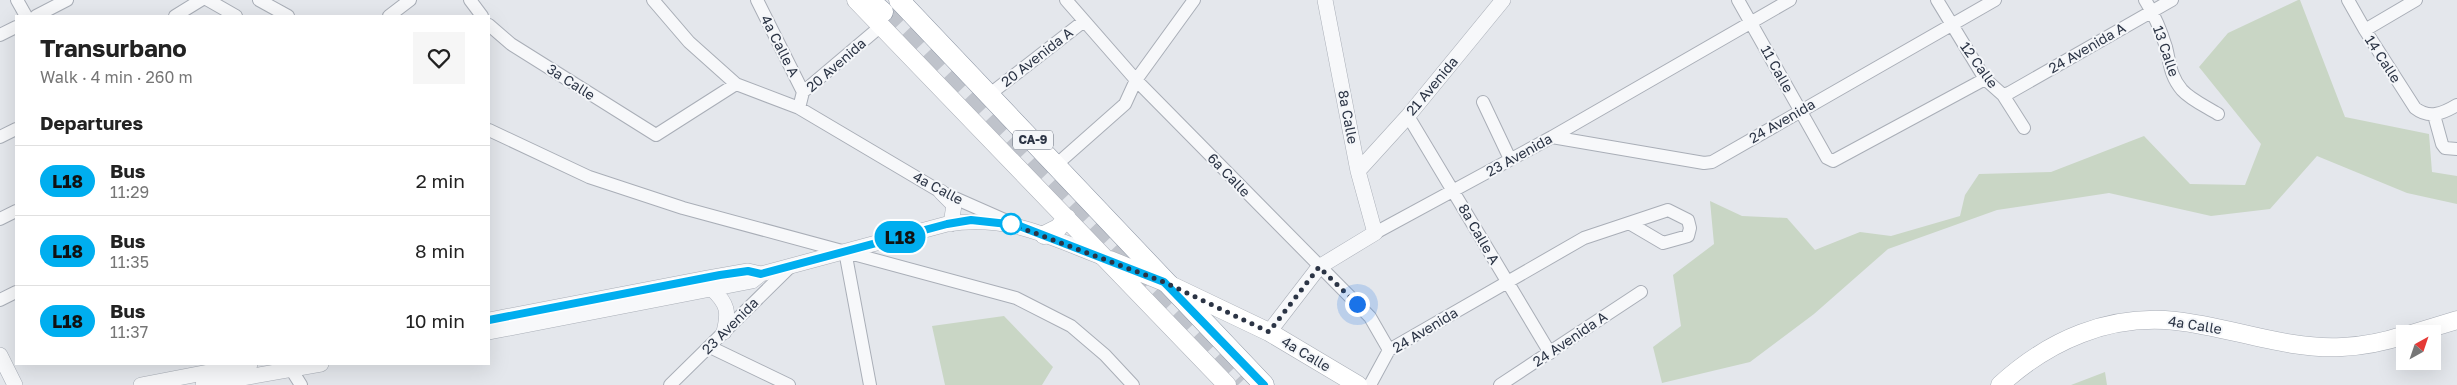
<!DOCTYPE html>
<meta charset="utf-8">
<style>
body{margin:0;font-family:"Golos Text",sans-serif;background:#f6f6f6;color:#222;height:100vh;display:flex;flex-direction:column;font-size:19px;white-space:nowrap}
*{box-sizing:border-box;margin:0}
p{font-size:16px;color:#767676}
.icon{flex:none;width:28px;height:28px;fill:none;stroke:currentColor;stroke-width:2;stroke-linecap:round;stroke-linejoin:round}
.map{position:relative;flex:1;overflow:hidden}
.sheet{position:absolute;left:15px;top:15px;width:475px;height:350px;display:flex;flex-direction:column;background:#fff;border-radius:0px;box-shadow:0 5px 20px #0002}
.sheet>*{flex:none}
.badge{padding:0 10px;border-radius:16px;font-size:18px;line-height:32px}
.needle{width:32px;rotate:40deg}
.buttons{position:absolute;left:2396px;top:325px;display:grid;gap:10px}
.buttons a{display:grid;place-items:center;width:45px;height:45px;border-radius:0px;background:#fff;box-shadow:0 5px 20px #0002;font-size:25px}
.you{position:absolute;width:25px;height:25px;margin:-12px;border:4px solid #fff;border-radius:50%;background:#1a73e8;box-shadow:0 0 0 8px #1a73e833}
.map>.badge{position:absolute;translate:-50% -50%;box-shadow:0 0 0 2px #fff}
h2{padding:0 25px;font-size:19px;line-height:45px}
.round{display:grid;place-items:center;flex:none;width:52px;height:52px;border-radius:0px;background:#f6f6f6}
.headline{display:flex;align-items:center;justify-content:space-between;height:85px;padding:0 25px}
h1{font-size:24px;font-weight:700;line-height:38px}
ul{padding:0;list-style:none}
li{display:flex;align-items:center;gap:15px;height:70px;padding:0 25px;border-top:1px solid #e0e0e0}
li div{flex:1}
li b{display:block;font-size:19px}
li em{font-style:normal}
li .badge{min-width:55px;font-weight:700;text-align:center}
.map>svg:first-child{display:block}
.green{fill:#c9d6c5}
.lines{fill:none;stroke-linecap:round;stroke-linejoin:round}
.trunk-tunnel{stroke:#bfc3cb;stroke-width:20;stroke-dasharray:20 10;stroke-linecap:butt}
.minor-casing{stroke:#a9aeb7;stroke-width:14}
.tertiary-casing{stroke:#a9aeb7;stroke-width:16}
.secondary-casing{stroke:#a9aeb7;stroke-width:19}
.trunk-casing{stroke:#8b94a3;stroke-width:21}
.minor{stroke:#f7f8fa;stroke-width:12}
.tertiary{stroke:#f7f8fa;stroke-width:15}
.secondary{stroke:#fff;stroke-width:18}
.trunk{stroke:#fff;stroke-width:20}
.line-casing{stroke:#fff;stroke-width:11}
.line{stroke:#00aeef;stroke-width:8}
.walk{stroke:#2b3445;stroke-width:5;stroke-dasharray:0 9}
.stop-dot{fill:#fff;stroke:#00aeef;stroke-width:2.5}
.labels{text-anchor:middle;stroke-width:4;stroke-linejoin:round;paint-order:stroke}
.shield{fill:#f4f6f9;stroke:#676e7b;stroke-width:1}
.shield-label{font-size:12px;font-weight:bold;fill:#2b3445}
.street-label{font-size:14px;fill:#2b3445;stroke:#f4f6f9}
</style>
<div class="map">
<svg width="2457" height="385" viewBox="0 0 2457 385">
<rect width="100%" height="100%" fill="#e4e7ec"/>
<path class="green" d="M 2298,0 L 2300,0 L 2345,117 L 2429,134 L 2432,172 L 2457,176 L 2457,204 L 2407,193 L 2317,156 L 2270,209 L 2211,216 L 2109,193 L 1997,210 L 1888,249 L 1814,314 L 1750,362 L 1662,383 L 1653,347 L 1681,326 L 1673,275 L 1714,244 L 1710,201 L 1742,216 L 1787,218 L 1815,250 L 1860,232 L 1891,236 L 1960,216 L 1965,195 L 1979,174 L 2051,172 L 2144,136 L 2190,184 L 2245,185 L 2261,144 L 2199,67 L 2228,33 Z
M 1004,316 L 1053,367 L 1042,385 L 945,385 L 932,326 Z
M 2105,372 L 2107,385 L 2071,385 Z"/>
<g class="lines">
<path class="trunk-tunnel" d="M 883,12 L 1238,385"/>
<defs>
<path id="minor" d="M 17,0 L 26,16
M 208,0 L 236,16
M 259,0 L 288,16
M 470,0 L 482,16
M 653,0 L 689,42 L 736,84 L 799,108 L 941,192 L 1009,222
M 757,0 L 803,92
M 1066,0 L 1136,80 L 1370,317 L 1389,350
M 1738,0 L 1827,158 L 1833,161 L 1985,79
M 1937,0 L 1985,79 L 2003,95 L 2024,128
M 2145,0 C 2154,14 2161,31 2166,47 C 2170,63 2170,76 2182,90 C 2191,100 2207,107 2218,114
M 2348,0 L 2365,30 L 2415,108 C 2429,119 2442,114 2457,105
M 36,16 L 67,0
M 175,16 L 201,0
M 389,16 L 410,0
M 489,25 L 511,44 L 656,135 L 736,84
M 2365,30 L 2416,0
M 0,35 L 16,27
M 990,94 L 1084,21
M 2003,95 L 2009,93 L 2172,0
M 1483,102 L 1510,159
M 799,108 L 803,92 L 881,26
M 2434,115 L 2442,144 L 2445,148 L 2457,149
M 1408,116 L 1550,353
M 489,130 L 589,177 L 683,208 L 1016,298 L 1071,326 L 1105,355 L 1133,385
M 0,137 L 16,129
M 1552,137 L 1704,163 L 1712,162 L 1995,0
M 1056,165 L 1125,104 L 1136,80 L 1194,0
M 0,219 L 16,211
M 1375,233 L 1552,137 L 1790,0
M 845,251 L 870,385
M 0,300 L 16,292
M 710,347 L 789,385
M 291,369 L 301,385
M 670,385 L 790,267
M 1370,385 L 1389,350 L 1584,238 L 1668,210 L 1688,220 L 1690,228 L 1688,236 L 1663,243 L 1629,223
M 1500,385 L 1641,292"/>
<path id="tertiary" d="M 1358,171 L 1408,116 L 1503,0
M 941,192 L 954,205 L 951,224
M 712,289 C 728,304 729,312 724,332
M 489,320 L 707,278 L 748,271 L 761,274
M 489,332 L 752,281 L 761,274 L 947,224 C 1008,214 1049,237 1104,258
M 1269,332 L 1319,267 L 1375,233 L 1358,171 L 1325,0
M 0,355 L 15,385
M 141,385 L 250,364
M 203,385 L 321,364"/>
<path id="secondary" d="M 856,0 L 1227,385
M 1044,235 L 1058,228 L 1067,218
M 1110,260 L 1164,282 L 1269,332 L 1358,385
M 2411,334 L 2457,320
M 2000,385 C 2049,340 2109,314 2176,321 C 2231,327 2286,350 2342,347 C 2363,346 2384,342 2405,335"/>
<path id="trunk" d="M 869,0 L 883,12
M 899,0 L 1264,385"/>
</defs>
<use href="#minor" class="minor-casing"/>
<use href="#tertiary" class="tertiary-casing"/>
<use href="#secondary" class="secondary-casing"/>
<use href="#trunk" class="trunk-casing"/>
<use href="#minor" class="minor"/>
<use href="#tertiary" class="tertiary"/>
<use href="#secondary" class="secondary"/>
<use href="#trunk" class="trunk"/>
</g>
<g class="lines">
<defs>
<path id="line" d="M 489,320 L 720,275 L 748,271 L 761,274 L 947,224 L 971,220 L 1017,225 L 1164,282 L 1264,385"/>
</defs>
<use href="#line" class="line-casing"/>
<use href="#line" class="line"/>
<path class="walk" d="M 1011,224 L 1164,282 L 1269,332 L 1319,267 L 1357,304"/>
</g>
<circle class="stop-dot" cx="1011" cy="224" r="10"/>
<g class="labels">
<rect class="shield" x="1013" y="130.5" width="40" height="19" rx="4"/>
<g class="shield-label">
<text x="1033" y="144">CA-9</text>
</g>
<g class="street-label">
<text transform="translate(780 46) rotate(63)" y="5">4a Calle A</text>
<text transform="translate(2087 48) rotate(-30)" y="5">24 Avenida A</text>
<text transform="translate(2166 51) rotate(71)" y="5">13 Calle</text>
<text transform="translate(1037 57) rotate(-38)" y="5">20 Avenida A</text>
<text transform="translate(2383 59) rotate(57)" y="5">14 Calle</text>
<text transform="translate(836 65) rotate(-41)" y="5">20 Avenida</text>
<text transform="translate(1979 65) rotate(54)" y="5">12 Calle</text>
<text transform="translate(1777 69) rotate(61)" y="5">11 Calle</text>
<text transform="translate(571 82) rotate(33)" y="5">3a Calle</text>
<text transform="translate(1432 86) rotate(-50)" y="5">21 Avenida</text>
<text transform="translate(1348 117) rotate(79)" y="5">8a Calle</text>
<text transform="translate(1782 121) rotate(-30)" y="5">24 Avenida</text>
<text transform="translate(1519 155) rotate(-29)" y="5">23 Avenida</text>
<text transform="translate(1229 175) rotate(46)" y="5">6a Calle</text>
<text transform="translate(938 188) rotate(28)" y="5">4a Calle</text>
<text transform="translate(1479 234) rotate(60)" y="5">8a Calle A</text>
<text transform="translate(2195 325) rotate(9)" y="5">4a Calle</text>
<text transform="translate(730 326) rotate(-45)" y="5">23 Avenida</text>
<text transform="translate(1425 330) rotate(-31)" y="5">24 Avenida</text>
<text transform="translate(1570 339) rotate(-34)" y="5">24 Avenida A</text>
<text transform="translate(1306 354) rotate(31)" y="5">4a Calle</text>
</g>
</g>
</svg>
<div class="buttons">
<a><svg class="needle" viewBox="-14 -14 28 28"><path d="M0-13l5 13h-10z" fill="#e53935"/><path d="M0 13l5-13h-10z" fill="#767676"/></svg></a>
</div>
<div class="you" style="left:1357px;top:304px"></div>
<b class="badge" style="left:900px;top:237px;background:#00aeef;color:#111">L18</b>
<section class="sheet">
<div class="headline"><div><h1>Transurbano</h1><p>Walk · 4 min · 260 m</p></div><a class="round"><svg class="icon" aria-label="heart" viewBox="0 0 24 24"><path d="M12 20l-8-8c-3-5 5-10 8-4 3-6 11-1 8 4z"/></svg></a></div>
<h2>Departures</h2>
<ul>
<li><span class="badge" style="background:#00aeef;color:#111">L18</span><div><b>Bus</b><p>11:29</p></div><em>2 min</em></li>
<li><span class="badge" style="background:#00aeef;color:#111">L18</span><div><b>Bus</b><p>11:35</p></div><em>8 min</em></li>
<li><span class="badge" style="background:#00aeef;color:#111">L18</span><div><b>Bus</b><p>11:37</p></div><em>10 min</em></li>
</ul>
</section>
</div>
